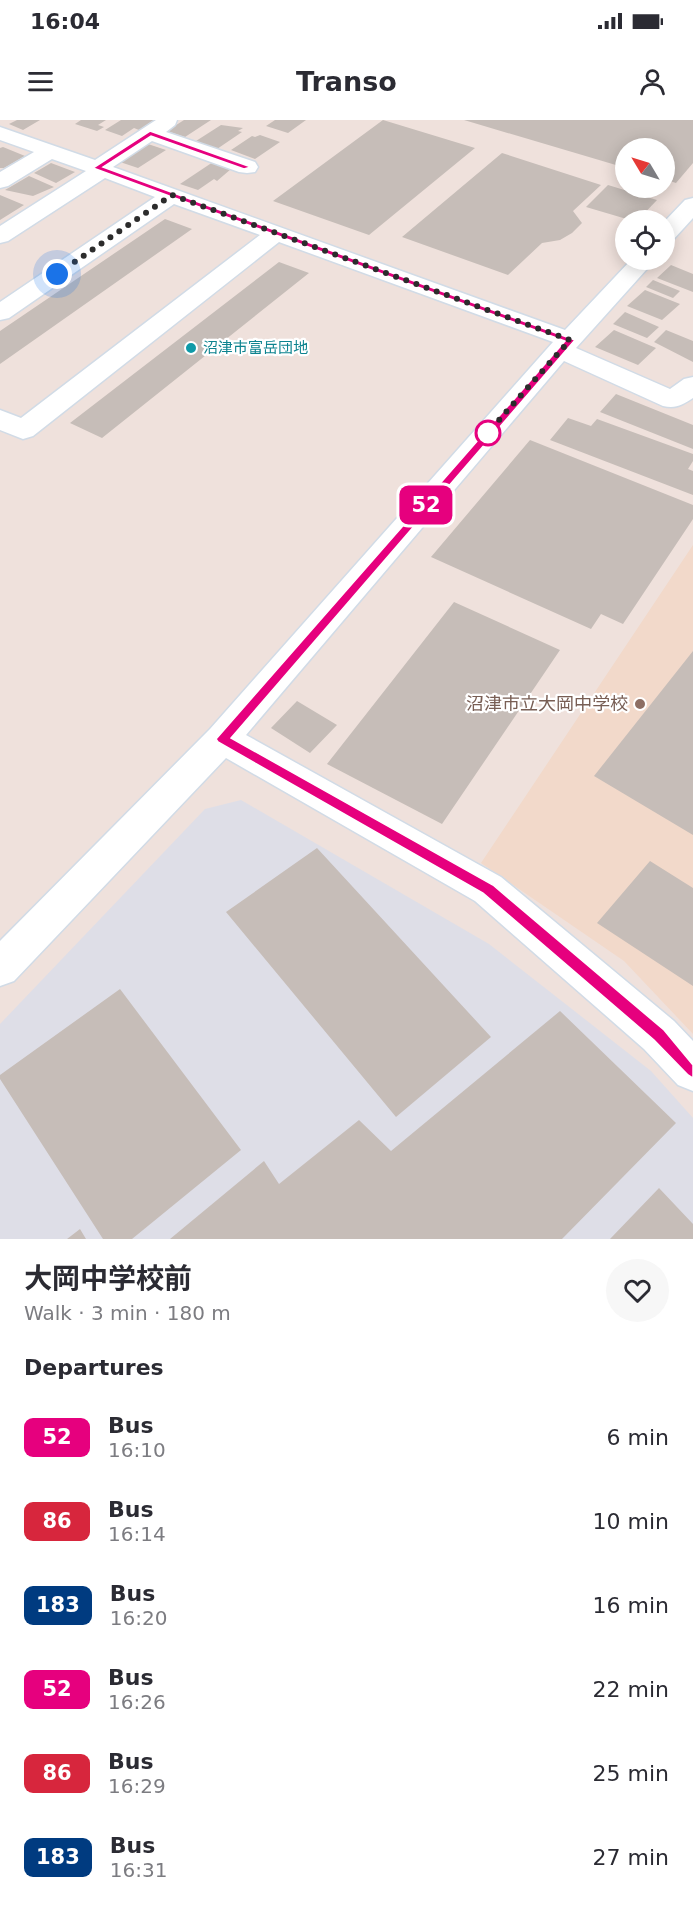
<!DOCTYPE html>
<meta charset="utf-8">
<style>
body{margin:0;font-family:"DejaVu Sans","Noto Sans JP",sans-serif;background:#f7f7f7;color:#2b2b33;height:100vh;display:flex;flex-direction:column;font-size:22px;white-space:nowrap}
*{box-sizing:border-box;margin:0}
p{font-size:20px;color:#7c7c81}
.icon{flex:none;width:33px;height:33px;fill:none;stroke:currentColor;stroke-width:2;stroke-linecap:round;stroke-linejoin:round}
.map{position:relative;height:1119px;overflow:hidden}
.drawer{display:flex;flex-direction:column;background:#fff;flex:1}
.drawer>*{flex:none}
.badge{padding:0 12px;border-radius:9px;font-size:21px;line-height:39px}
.needle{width:39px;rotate:308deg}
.fabs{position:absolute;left:615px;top:18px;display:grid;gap:12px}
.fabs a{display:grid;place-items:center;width:60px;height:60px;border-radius:50%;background:#fff;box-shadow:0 3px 15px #0003;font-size:30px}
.you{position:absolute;width:30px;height:30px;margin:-15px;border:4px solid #fff;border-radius:50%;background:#1a73e8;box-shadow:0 0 0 9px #1a73e833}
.map>.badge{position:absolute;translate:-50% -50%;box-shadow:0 0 0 3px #fff}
h2{padding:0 24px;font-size:22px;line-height:54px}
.round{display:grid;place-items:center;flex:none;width:63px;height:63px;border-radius:32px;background:#f7f7f7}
.overview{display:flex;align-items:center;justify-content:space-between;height:102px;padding:0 24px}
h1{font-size:28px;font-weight:700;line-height:45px}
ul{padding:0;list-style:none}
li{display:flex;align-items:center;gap:18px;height:84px;padding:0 24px}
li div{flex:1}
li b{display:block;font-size:22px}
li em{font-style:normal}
li .badge{min-width:66px;font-weight:700;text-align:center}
.status{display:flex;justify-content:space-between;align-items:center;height:42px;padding:0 30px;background:#fff;direction:ltr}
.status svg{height:16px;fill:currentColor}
header{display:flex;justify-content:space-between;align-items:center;height:78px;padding:0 24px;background:#fff;font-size:27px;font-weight:700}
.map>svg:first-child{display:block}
.industrial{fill:#dedee7}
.education{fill:#f2d9ca}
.building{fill:#c6bdb8}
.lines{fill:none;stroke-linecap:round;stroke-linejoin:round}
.minor-casing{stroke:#d1dbe6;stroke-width:3}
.minor{fill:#fff;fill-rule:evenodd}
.line{fill:#e6007e;stroke:#fff;stroke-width:1.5}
.walk{stroke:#2c2c2c;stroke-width:6;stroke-dasharray:0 10.8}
.culture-dot{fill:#0f9aa8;stroke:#fff;stroke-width:2}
.stop-dot{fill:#fff;stroke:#e6007e;stroke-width:3}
.education-dot{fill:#8d6e63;stroke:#fff;stroke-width:2}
.labels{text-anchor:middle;stroke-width:4.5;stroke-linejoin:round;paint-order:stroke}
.far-culture-label{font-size:15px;fill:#0d838f;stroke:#fff;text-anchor:start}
.education-label{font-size:18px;fill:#785e54;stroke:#fff;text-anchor:end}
</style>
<div class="status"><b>16:04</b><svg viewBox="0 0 49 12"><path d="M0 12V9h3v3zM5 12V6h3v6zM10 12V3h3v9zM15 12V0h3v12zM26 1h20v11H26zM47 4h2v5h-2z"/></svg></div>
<header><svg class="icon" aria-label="menu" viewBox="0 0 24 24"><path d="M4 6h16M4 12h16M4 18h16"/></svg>Transo<svg class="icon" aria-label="person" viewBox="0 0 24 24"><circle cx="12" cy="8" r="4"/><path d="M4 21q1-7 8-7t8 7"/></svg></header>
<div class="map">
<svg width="693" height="1119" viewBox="0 0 693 1119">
<rect width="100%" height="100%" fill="#efe1dc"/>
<path class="industrial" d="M 241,680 L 489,824 L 651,951 L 693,998 L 693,1119 L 0,1119 L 0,904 L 205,689 Z"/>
<path class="education" d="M 693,425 L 693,914 L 624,841 L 481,743 Z"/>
<path class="building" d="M 17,0 L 40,0 L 23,10 L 9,4 Z
M 81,0 L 106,0 L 98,5 L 104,7 L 97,11 L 75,4 Z
M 121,0 L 154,0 L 139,10 L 134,8 L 122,16 L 105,10 Z
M 184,0 L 211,0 L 185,17 L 167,11 Z
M 275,0 L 306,0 L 288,13 L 266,6 Z
M 383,0 L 475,28 L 369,115 L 273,81 Z
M 464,0 L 693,0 L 693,43 L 676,63 L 664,59 L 664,28 L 626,28 L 626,48 Z
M 221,5 L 243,8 L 238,11 L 242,12 L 217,29 L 196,21 Z
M 260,15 L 280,22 L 255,39 L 231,30 L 252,16 L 255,17 Z
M 148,24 L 166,30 L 138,48 L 120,42 Z
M 3,27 L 25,36 L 4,48 L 0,48 L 0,28 Z
M 502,33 L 601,65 L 573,91 L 582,103 L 572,113 L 560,120 L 542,123 L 508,155 L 402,117 Z
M 213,42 L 231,49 L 217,61 L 214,59 L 198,70 L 180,64 Z
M 51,43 L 75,52 L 56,63 L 34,53 Z
M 29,56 L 54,67 L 33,76 L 5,70 Z
M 608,65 L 657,80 L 638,100 L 630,100 L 586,87 Z
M 0,75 L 24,85 L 0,100 Z
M 165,99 L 192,109 L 0,244 L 0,211 Z
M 279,142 L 309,153 L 102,318 L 70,303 Z
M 671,145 L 693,154 L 693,172 L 657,158 Z
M 653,160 L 680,171 L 673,178 L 646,167 Z
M 645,170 L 680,184 L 662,200 L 627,186 Z
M 625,192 L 659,207 L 647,218 L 613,204 Z
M 614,210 L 656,228 L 638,245 L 595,227 Z
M 666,210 L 693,221 L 693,242 L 654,222 Z
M 616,274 L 693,305 L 693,329 L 600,292 Z
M 568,298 L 591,306 L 597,299 L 693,334 L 693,341 L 688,349 L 693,351 L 693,375 L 550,320 Z
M 530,320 L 693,385 L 693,399 L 623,504 L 601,494 L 591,509 L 431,437 Z
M 454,482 L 560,530 L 442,704 L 327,644 Z
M 693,531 L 693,715 L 594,656 Z
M 297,581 L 337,605 L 310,633 L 271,608 Z
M 317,728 L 491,917 L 396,997 L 226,792 Z
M 650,741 L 693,768 L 693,866 L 597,803 Z
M 120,869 L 241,1030 L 132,1119 L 103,1119 L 0,959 L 0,955 Z
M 560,891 L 676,1003 L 562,1119 L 170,1119 L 264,1041 L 279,1064 L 359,1000 L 391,1031 Z
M 659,1068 L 693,1104 L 693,1119 L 610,1119 Z
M 80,1109 L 86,1119 L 67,1119 Z"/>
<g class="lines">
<defs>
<path id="minor" d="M 156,0 L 177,0 L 175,5 L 166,12 L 255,42 L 258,47 L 255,52 L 247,53 L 239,52 L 152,21 L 113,47 L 565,210 L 631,140 L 655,140 L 576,228 L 670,269 L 684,259 L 693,257 L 693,278 C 682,285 676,289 663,286 L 564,241 L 246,615 L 501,757 L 674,901 L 693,921 L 693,971 L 678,965 L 644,929 L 475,781 L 226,638 L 14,861 L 0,866 L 0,821 L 210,609 L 553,222 L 279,122 L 33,316 L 23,319 L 0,310 L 0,290 L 21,298 L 260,115 L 174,84 L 9,198 L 0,200 L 0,182 L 155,77 L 105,58 L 8,121 L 0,123 L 0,106 L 86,51 L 52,39 L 8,66 L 0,68 L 0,52 L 34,32 L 0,20 L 0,7 L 95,40 Z
M 693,78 L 693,98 L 672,121 L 664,123 L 664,102 L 685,80 Z"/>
</defs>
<use href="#minor" class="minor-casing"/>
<use href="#minor" class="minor"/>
</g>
<path class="line" d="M 150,11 L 251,47 L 244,49 L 151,16 L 103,47 L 575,220 L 231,618 L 493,765 L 664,910 L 693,945 L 693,958 L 688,955 L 654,920 L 483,773 L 218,622 L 216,619 L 565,221 L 93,48 Z"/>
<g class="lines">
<path class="walk" d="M 57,154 L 172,75 L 570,220 L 483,318 L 488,313"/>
</g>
<circle class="culture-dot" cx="191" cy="228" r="6"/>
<circle class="stop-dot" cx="488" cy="313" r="12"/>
<circle class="education-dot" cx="640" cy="584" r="6"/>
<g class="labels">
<g class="far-culture-label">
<text x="203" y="233">沼津市富岳団地</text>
</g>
<g class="education-label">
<text x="628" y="590">沼津市立大岡中学校</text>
</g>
</g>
</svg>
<div class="fabs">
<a><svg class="needle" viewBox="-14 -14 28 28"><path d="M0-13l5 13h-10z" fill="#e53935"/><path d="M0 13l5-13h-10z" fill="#7c7c81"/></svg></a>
<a><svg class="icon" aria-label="locate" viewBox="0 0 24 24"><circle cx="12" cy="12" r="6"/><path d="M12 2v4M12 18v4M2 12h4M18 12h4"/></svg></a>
</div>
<div class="you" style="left:57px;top:154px"></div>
<b class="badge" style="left:426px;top:385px;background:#e6007e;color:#fff">52</b>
</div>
<section class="drawer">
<div class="overview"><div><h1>大岡中学校前</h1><p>Walk · 3 min · 180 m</p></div><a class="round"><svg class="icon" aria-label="heart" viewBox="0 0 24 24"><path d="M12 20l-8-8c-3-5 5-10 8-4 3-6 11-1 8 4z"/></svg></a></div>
<h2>Departures</h2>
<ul>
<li><span class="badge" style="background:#e6007e;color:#fff">52</span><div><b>Bus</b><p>16:10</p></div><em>6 min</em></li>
<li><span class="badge" style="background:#d7263d;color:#fff">86</span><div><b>Bus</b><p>16:14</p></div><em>10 min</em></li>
<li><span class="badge" style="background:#003b80;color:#fff">183</span><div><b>Bus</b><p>16:20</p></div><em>16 min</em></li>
<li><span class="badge" style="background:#e6007e;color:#fff">52</span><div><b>Bus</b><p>16:26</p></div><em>22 min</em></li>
<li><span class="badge" style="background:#d7263d;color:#fff">86</span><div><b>Bus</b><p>16:29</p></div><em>25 min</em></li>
<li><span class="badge" style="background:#003b80;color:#fff">183</span><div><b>Bus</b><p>16:31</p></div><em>27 min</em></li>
</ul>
</section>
